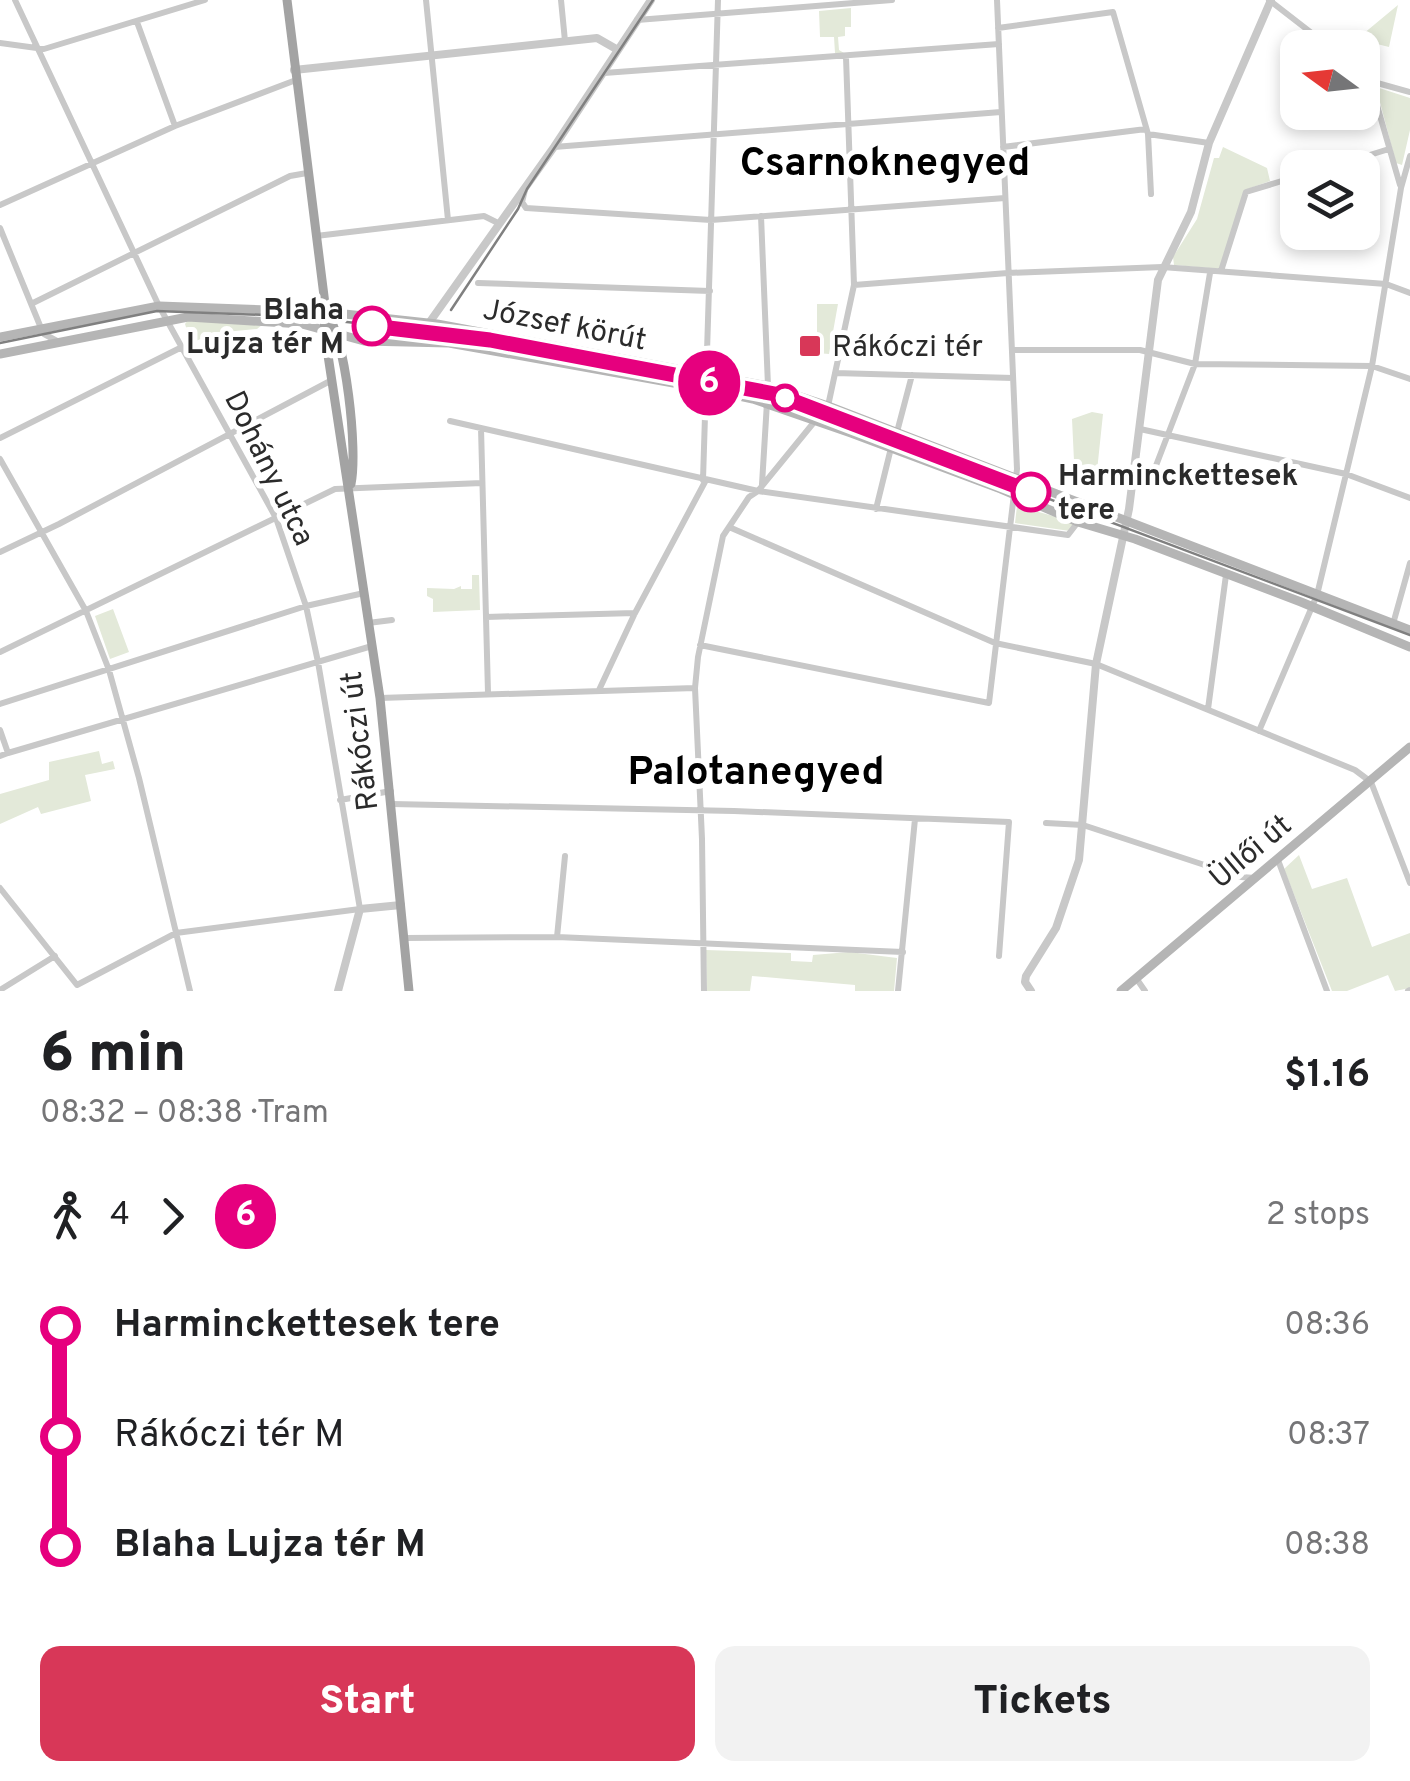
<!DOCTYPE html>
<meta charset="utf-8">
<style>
body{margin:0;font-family:Overpass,sans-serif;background:#f2f2f2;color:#202124;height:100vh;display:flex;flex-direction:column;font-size:38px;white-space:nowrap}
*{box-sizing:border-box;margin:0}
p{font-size:32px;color:#757577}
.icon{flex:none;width:55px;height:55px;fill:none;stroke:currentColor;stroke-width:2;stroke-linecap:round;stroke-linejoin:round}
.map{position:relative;height:991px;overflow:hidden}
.drawer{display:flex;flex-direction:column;background:#fff;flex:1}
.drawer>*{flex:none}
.badge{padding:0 20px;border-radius:32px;font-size:35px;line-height:65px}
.needle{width:65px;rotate:285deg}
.tools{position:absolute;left:1280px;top:30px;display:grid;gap:20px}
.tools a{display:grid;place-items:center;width:100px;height:100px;border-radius:20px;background:#fff;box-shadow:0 5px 15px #0003;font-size:50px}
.map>.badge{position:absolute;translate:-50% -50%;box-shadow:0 0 0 5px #fff}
.legs{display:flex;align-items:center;gap:15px;height:110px;padding:0 40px;font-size:32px}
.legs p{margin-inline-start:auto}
.summary{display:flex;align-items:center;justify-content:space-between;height:170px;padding:0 40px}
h1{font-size:55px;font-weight:800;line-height:75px}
.primary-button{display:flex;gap:20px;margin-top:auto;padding:20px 40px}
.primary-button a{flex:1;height:115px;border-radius:20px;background:#d83758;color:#fff;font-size:40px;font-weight:800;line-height:115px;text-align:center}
.primary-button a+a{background:#f2f2f2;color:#202124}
ul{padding:0 40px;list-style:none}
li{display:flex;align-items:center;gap:35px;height:110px;font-size:38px}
li i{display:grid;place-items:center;width:15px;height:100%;margin:0 12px;background:currentColor}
li i::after{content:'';width:25px;height:25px;margin:-12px;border:8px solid;border-radius:50%;background:#fff}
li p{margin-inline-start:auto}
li:first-child i{background:linear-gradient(#0000 50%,currentColor 0)}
li:last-child i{background:linear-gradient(currentColor 50%,#0000 0)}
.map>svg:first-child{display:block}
.green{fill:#e3e9d9}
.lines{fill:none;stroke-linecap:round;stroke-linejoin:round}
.minor{stroke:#c8c8c8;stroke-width:6}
.tertiary{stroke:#c8c8c8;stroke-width:8}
.secondary{stroke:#b5b5b5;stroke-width:9}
.primary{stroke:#a3a3a3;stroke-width:9}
.tram{stroke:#808080;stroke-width:2.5}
.line-1-casing{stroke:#fff;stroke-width:22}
.line-1{stroke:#e6007e;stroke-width:15}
.stop-1-dot{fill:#fff;stroke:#e6007e;stroke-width:5}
.poi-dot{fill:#d83758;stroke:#fff;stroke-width:4}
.labels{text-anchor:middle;stroke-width:10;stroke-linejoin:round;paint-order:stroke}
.stop-label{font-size:30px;font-weight:bold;fill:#2b2b2b;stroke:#fff;text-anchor:end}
.street-label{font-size:30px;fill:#2b2b2b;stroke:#fff}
.poi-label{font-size:30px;fill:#2b2b2b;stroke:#fff;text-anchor:start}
.district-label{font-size:40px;font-weight:bold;fill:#000;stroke:#fff}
</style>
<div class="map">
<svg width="1410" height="991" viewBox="0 0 1410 991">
<rect width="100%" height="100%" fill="#fff"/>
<path class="green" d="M 1398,5 L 1389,47 L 1357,39 Z
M 851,8 L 851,27 L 845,27 L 845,36 L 838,37 L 839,50 L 844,53 L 835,53 L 834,37 L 820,37 L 819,11 Z
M 1376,87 L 1410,98 L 1410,130 L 1402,165 L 1396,163 Z
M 1223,147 L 1267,168 L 1270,181 L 1245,190 L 1220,269 L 1174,265 L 1173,257 L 1197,219 L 1214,158 L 1219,158 Z
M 817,304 L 838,304 L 829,354 L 817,353 Z
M 188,320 L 262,325 L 257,329 L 215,333 L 191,343 L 185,324 Z
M 1092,412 L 1103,414 L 1097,471 L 1080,467 L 1074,461 L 1072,419 Z
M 1017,506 L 1075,522 L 1070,531 L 1015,523 Z
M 472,575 L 479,575 L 480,610 L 433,612 L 433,599 L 427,596 L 427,588 L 454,589 L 461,586 L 461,589 L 472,589 Z
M 113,609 L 129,652 L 110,659 L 95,616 Z
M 99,751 L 102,764 L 113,761 L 115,769 L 85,775 L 91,801 L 41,814 L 38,807 L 0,824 L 0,794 L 49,780 L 49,762 Z
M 1299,855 L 1312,889 L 1347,878 L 1372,947 L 1410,933 L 1410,988 L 1395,991 L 1388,975 L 1347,991 L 1332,991 L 1284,869 Z
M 706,950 L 791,953 L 791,961 L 812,962 L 813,955 L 849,952 L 897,958 L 894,991 L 855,991 L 855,985 L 752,976 L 750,991 L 707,991 Z"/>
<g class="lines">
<path class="minor" d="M 426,0 L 448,220
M 561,0 L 565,41
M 1269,0 L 1331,48
M 637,20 L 892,0
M 137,22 L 175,126
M 998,28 L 1113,12 L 1148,134
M 0,43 L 44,49 L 205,0
M 604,73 L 999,44
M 1362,74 L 1370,81 L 1410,92
M 1370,81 L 1400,185
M 554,147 L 1001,112
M 1003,147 L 1146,129
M 1328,168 L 1389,149
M 525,190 L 522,202 L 526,208 L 711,220 L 1005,198
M 1151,194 L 1148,134 L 1209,143
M 0,205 L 175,126 L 296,80
M 761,216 L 768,386 L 762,484
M 0,228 L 41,328 L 44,334 L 57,341
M 316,236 L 484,216 L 498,223
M 1221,271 L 1246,192 L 1298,176
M 478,283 L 710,291
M 854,285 L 1008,273 L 1162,267 L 1386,284 L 1410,293
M 33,303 L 290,176 L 307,173
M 1012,350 L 1140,350 L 1195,364 L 1372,366 L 1410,379
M 835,373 L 1013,378
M 828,406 L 854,285 L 846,57
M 450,421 L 758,491 L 1068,535 L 1078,522
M 481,428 L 488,693
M 1140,429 L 1346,474 L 1410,498
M 897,432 L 912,375
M 0,438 L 182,347
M 0,459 L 86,611 L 109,670 L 139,778 L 190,991
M 703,480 L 718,0
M 1132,487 L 1146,483 L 1152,476 L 1195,364 L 1210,273
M 876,509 L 891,448
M 729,527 L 995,643 L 1096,664 L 1355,770 L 1371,782 L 1410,883
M 0,552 L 59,524 L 332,380
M 486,617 L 635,613
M 368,623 L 392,620
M 1393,624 L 1410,563
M 700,645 L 989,703 L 1017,469 L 997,0
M 0,652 L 335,489 L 482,483
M 599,690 L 635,613 L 706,480
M 380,698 L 695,688
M 0,704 L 306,606 L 364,593
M 1208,709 L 1226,575
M 0,730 L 8,753 L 0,756
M 1259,731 L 1317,595 L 1372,366 L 1401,188 L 1410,156
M 8,753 L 372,646
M 340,800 L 391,791
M 392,804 L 734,811 L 1009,822 L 999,956
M 1046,823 L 1083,825 L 1241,877 L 1255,878
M 1278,860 L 1327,991
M 0,888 L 77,985 L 176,933 L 360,909 L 318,662 L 306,606 L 276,518 L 159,306 L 15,0
M 557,937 L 565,856
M 405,938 L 557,937 L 903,952
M 1136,978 L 1145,991
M 0,990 L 55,956
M 704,991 L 702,839 L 695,688 L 698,657 L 723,536 L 749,497 L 758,491 L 815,421
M 898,991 L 915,819
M 1408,991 L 1410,990"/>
<path class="tertiary" d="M 294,70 L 597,38 L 618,50
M 429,323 L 554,147 L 651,0
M 338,991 L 360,909 L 401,905
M 1031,991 L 1025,982 L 1026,976 L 1056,928 L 1079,860 L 1096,664 L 1129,509 L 1158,280 L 1191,212 L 1209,143 L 1271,0"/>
<path class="secondary" d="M 0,337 L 159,306 L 326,312 L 437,324 L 768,386 L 828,406 L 1410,630
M 0,354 L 188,317 L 302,324 L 364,341 L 449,343 L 707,389 L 753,399 L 851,433 L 1001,489 L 1078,522 L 1135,539 L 1301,602 L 1410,647
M 1121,991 L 1410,747"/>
<path class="primary" d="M 287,0 L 326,312 L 324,329 L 380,698 L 409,991
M 326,312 C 346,338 358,451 351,484"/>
<path class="tram" d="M 451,310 L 518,209 L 527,189 L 653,0
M 0,343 L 157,311 L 291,316 L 449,333 L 768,393 L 1410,635"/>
</g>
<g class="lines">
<defs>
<path id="line-1" d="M 372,326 L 490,340 L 775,394 L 1031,492"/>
</defs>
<use href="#line-1" class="line-1-casing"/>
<use href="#line-1" class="line-1"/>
</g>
<g class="stop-1-dot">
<circle cx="372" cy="326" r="18"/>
<circle cx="785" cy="398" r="12"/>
<circle cx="1031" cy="492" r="18"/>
</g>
<rect class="poi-dot" x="798" y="334" width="24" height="24" rx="5"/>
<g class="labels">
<g class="stop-label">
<text x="344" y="319">Blaha<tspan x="344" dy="34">Lujza tér M</tspan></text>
<text x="1058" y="485" text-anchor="start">Harminckettesek<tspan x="1058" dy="34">tere</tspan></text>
</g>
<g class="street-label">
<text transform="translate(565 324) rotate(11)" y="10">József körút</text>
<text transform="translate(270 468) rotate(64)" y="10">Dohány utca</text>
<text transform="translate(359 741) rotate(-97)" y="10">Rákóczi út</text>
<text transform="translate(1250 851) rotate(-40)" y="10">Üllői út</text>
</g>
<g class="poi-label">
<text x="832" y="356">Rákóczi tér</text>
</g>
<g class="district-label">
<text x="885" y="175">Csarnoknegyed</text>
<text x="756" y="784">Palotanegyed</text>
</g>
</g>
</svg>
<div class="tools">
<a><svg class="needle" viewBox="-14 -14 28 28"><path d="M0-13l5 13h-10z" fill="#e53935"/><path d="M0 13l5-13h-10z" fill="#757577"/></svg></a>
<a><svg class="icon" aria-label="layers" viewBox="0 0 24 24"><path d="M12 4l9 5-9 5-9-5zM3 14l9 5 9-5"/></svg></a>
</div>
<b class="badge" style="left:709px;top:383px;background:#e6007e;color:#fff">6</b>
</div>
<section class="drawer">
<div class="summary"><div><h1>6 min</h1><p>08:32 – 08:38 · Tram</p></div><b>$1.16</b></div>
<div class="legs"><svg class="icon" aria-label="walk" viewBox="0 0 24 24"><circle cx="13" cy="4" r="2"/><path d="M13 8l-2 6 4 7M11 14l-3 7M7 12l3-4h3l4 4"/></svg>4<svg class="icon" aria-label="forward" viewBox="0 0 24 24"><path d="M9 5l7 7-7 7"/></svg><b class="badge" style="background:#e6007e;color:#fff">6</b><p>2 stops</p></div>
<ul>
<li><i style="color:#e6007e"></i><b>Harminckettesek tere</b><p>08:36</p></li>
<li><i style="color:#e6007e"></i><span>Rákóczi tér M</span><p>08:37</p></li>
<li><i style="color:#e6007e"></i><b>Blaha Lujza tér M</b><p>08:38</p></li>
</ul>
<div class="primary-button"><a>Start</a><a>Tickets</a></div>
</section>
